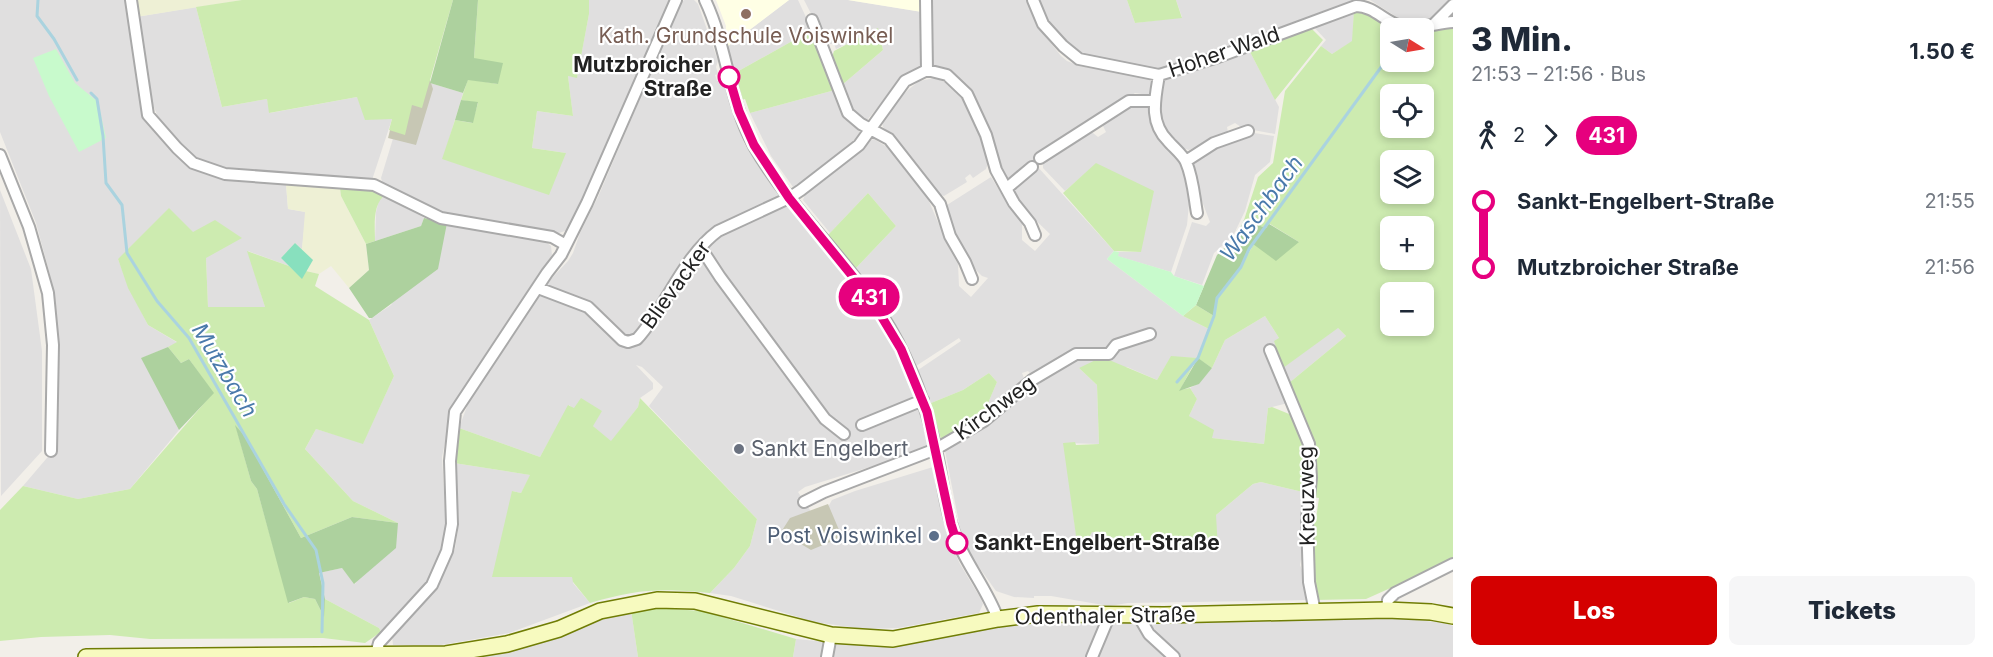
<!DOCTYPE html>
<html lang="de">
<meta charset="utf-8">
<style>
body{margin:0;font-family:Inter,sans-serif;background:#f6f6f7;color:#1f2937;height:100vh;display:flex;flex-direction:column;font-size:22px;white-space:nowrap}
*{box-sizing:border-box;margin:0}
p{font-size:20px;color:#747a83}
.icon{flex:none;width:33px;height:33px;fill:none;stroke:currentColor;stroke-width:2;stroke-linecap:round;stroke-linejoin:round}
.map{position:relative;flex:1;overflow:hidden}
.drawer{display:flex;flex-direction:column;background:#fff;width:540px}
.drawer>*{flex:none}
.badge{padding:0 12px;border-radius:20px;font-size:21px;line-height:39px}
.needle{width:39px;rotate:101deg}
.tools{position:absolute;left:1380px;top:18px;display:grid;gap:12px}
.tools a{display:grid;place-items:center;width:54px;height:54px;border-radius:9px;background:#fff;box-shadow:0 3px 9px #0003;font-size:30px}
.map>.badge{position:absolute;translate:-50% -50%;box-shadow:0 0 0 3px #fff}
.legs{display:flex;align-items:center;gap:9px;height:66px;padding:0 18px;font-size:20px}
.legs p{margin-inline-start:auto}
.headline{display:flex;align-items:center;justify-content:space-between;height:102px;padding:0 18px}
h1{font-size:33px;font-weight:800;line-height:45px}
.cta{display:flex;gap:12px;margin-top:auto;padding:12px 18px}
.cta a{flex:1;height:69px;border-radius:9px;background:#d40000;color:#fff;font-size:24px;font-weight:800;line-height:69px;text-align:center}
.cta a+a{background:#f6f6f7;color:#1f2937}
ul{padding:0 18px;list-style:none}
li{display:flex;align-items:center;gap:21px;height:66px;font-size:22px}
li i{display:grid;place-items:center;width:9px;height:100%;margin:0 8px;background:currentColor}
li i::after{content:'';width:15px;height:15px;margin:-8px;border:4px solid;border-radius:50%;background:#fff}
li p{margin-inline-start:auto}
li:first-child i{background:linear-gradient(#0000 50%,currentColor 0)}
li:last-child i{background:linear-gradient(currentColor 50%,#0000 0)}
main{display:flex;flex:1;min-height:0}
.map>svg:first-child{display:block}
.residential{fill:#e0dfdf}
.education{fill:#ffffe5}
.construction{fill:#c7c7b4}
.farmland{fill:#eef0d5}
.grass{fill:#cdebb0;fill-rule:evenodd}
.forest{fill:#add19e}
.park{fill:#c8facc}
.pitch{fill:#88e0be}
.lines{fill:none;stroke-linecap:round;stroke-linejoin:round}
.stream{stroke:#aad3df;stroke-width:3}
.street-casing{stroke:#a9a9a9;stroke-width:14}
.secondary-casing{stroke:#707d05;stroke-width:18}
.street{stroke:#fff;stroke-width:10}
.secondary{stroke:#f7fabf;stroke-width:15}
.line-1-casing{stroke:#fff;stroke-width:14}
.line-1{stroke:#e6007e;stroke-width:9}
.education-dot{fill:#8d6e63;stroke:#fff;stroke-width:2}
.stop-1-dot{fill:#fff;stroke:#e6007e;stroke-width:3}
.worship-dot{fill:#6b7280;stroke:#fff;stroke-width:2}
.service-dot{fill:#5c6f8a;stroke:#fff;stroke-width:2}
.labels{text-anchor:middle;stroke-width:4.5;stroke-linejoin:round;paint-order:stroke}
.education-label{font-size:21px;fill:#785e54;stroke:#fff}
.street-label{font-size:21px;fill:#222;stroke:#fff}
.stop-label{font-size:21px;font-weight:bold;fill:#222;stroke:#fff;text-anchor:end}
.worship-label{font-size:21px;fill:#5b616d;stroke:#fff;text-anchor:start}
.service-label{font-size:21px;fill:#4e5e75;stroke:#fff;text-anchor:end}
.water-label{font-size:22px;font-style:italic;fill:#4a7aab;stroke:#fff}
</style>
<main>
<div class="map">
<svg width="1453" height="657" viewBox="0 0 1453 657">
<rect width="100%" height="100%" fill="#f2efe9"/>
<path class="residential" d="M 0,0 L 126,0 L 140,97 L 148,120 L 191,168 L 238,180 L 286,184 L 288,209 L 306,212 L 302,250 L 281,258 L 289,266 L 248,251 L 265,307 L 208,307 L 206,258 L 193,232 L 118,259 L 129,288 L 148,325 L 178,343 L 142,358 L 179,430 L 130,489 L 78,499 L 23,486 L 58,445 L 58,334 L 50,275 L 36,223 L 0,132 Z
M 589,0 L 669,0 L 600,164 L 568,230 L 556,234 L 490,220 L 489,223 L 437,213 L 418,204 L 406,195 L 383,184 L 381,178 L 395,132 L 430,83 L 463,93 L 443,159 L 566,153 L 532,148 L 537,111 L 573,116 L 568,76 L 577,77 L 589,14 Z
M 684,0 L 694,0 L 698,4 L 718,61 L 716,67 L 718,74 L 715,75 L 717,81 L 724,80 L 734,117 L 744,143 L 771,185 L 855,287 L 883,328 L 912,388 L 928,441 L 927,447 L 922,451 L 805,487 L 798,492 L 812,513 L 828,507 L 832,500 L 855,491 L 933,467 L 944,522 L 950,542 L 960,564 L 981,599 L 983,604 L 979,613 L 898,628 L 865,629 L 814,622 L 731,596 L 710,593 L 734,568 L 750,546 L 757,519 L 649,406 L 663,387 L 642,367 L 636,365 L 653,383 L 653,389 L 640,398 L 638,407 L 611,442 L 569,405 L 540,457 L 459,428 L 469,401 L 483,378 L 550,280 L 568,261 L 573,253 L 580,233 L 598,197 L 680,5 Z
M 789,0 L 798,0 L 812,30 L 735,73 L 727,47 Z
M 804,0 L 848,0 L 922,12 L 920,67 L 896,85 L 868,119 L 861,119 L 854,112 L 842,85 L 883,50 L 878,29 L 836,49 L 834,44 L 829,44 L 825,41 Z
M 930,0 L 1030,0 L 1038,27 L 1061,56 L 1067,61 L 1080,66 L 1147,78 L 1152,82 L 1152,93 L 1144,98 L 1142,94 L 1135,93 L 1033,162 L 1013,181 L 1007,181 L 988,126 L 967,85 L 949,71 L 931,66 Z
M 1039,0 L 1127,0 L 1135,23 L 1182,17 L 1176,0 L 1356,0 L 1194,59 L 1153,70 L 1085,57 L 1064,42 L 1048,24 Z
M 1370,0 L 1453,0 L 1453,19 L 1413,22 L 1403,21 Z
M 196,7 L 222,107 L 267,99 L 270,113 L 357,97 L 392,119 L 372,180 L 225,169 L 200,160 L 186,151 L 168,132 L 158,117 L 151,100 L 136,17 Z
M 1354,10 L 1353,41 L 1332,54 L 1321,46 L 1326,40 L 1313,26 Z
M 1249,50 L 1279,107 L 1275,134 L 1253,130 L 1250,125 L 1241,127 L 1235,123 L 1227,127 L 1228,132 L 1225,135 L 1189,150 L 1182,148 L 1167,131 L 1162,122 L 1160,111 L 1164,79 Z
M 935,78 L 952,85 L 960,94 L 978,129 L 988,163 L 986,169 L 973,178 L 970,174 L 965,178 L 967,182 L 944,196 L 937,193 L 919,167 L 883,127 L 882,122 L 893,104 L 908,90 L 919,81 Z
M 835,90 L 860,133 L 854,140 L 798,186 L 793,187 L 771,156 L 750,113 Z
M 1130,104 L 1148,106 L 1181,166 L 1187,181 L 1189,204 L 1187,225 L 1171,272 L 1117,256 L 1119,252 L 1141,252 L 1096,164 L 1065,191 L 1043,168 L 1043,162 L 1080,140 L 1087,133 L 1093,133 L 1098,137 L 1106,132 L 1102,124 Z
M 1254,133 L 1274,136 L 1270,162 L 1255,175 L 1245,211 L 1233,236 L 1214,253 L 1202,285 L 1174,276 L 1192,222 L 1206,226 L 1210,222 L 1198,191 L 1191,163 L 1195,157 Z
M 874,139 L 887,147 L 925,192 L 949,248 L 958,264 L 959,286 L 971,297 L 988,278 L 982,276 L 976,270 L 957,240 L 946,208 L 947,205 L 991,177 L 1009,206 L 1022,222 L 1022,240 L 1035,251 L 1050,234 L 1026,211 L 1012,189 L 1036,165 L 1114,251 L 1107,259 L 1183,316 L 1209,329 L 1198,358 L 1171,357 L 1157,380 L 1127,367 L 1079,368 L 1097,385 L 1099,444 L 1064,443 L 1079,556 L 1092,532 L 1129,542 L 1167,545 L 1216,515 L 1253,484 L 1261,482 L 1307,493 L 1301,526 L 1307,558 L 1301,560 L 1300,565 L 1308,587 L 1310,600 L 1128,603 L 1109,606 L 1051,596 L 1034,596 L 1034,598 L 1014,597 L 996,591 L 971,556 L 961,533 L 945,451 L 1030,388 L 1032,388 L 1036,396 L 1033,385 L 1039,382 L 1028,371 L 1022,373 L 1026,383 L 982,417 L 997,382 L 989,373 L 963,390 L 931,403 L 918,370 L 961,341 L 959,338 L 916,366 L 893,321 L 856,268 L 896,226 L 868,193 L 830,233 L 803,200 L 805,194 L 869,141 Z
M 0,190 L 31,269 L 42,351 L 42,451 L 1,496 Z
M 386,194 L 424,218 L 421,226 L 375,241 L 376,212 L 379,200 Z
M 447,223 L 546,242 L 551,246 L 552,255 L 452,410 L 442,457 L 446,527 L 441,553 L 427,582 L 381,632 L 379,628 L 325,599 L 318,573 L 342,568 L 355,584 L 398,523 L 353,501 L 305,449 L 316,429 L 363,443 L 394,376 L 369,320 L 391,305 Z
M 1265,316 L 1279,338 L 1338,328 L 1346,336 L 1289,383 L 1296,401 L 1268,408 L 1264,444 L 1212,438 L 1189,416 L 1197,399 L 1190,388 L 1199,383 L 1212,368 L 1225,340 Z
M 454,463 L 531,475 L 521,493 L 512,491 L 573,577 L 573,583 L 590,603 L 509,633 L 441,645 L 393,645 L 392,636 L 440,581 L 455,549 L 459,522 Z
M 631,610 L 638,657 L 457,657 L 605,614 Z
M 1375,616 L 1446,623 L 1453,626 L 1453,657 L 793,657 L 796,639 L 878,647 L 1060,618 Z"/>
<path class="education" d="M 716,0 L 789,0 L 727,47 L 725,38 L 726,26 Z
M 848,0 L 922,0 L 922,12 Z"/>
<path class="construction" d="M 405,71 L 429,77 L 433,89 L 416,145 L 388,138 Z
M 828,504 L 842,537 L 811,550 L 781,532 L 790,518 Z"/>
<path class="farmland" d="M 133,0 L 242,0 L 136,17 Z
M 286,184 L 340,188 L 341,196 L 366,244 L 369,270 L 349,288 L 331,266 L 319,274 L 307,271 L 281,258 L 295,243 L 302,249 L 305,212 L 288,209 Z"/>
<path class="grass" d="M 242,0 L 453,0 L 422,108 L 412,105 L 405,135 L 389,130 L 392,119 L 365,120 L 357,97 L 269,113 L 267,99 L 222,107 L 196,7 Z
M 478,0 L 589,0 L 589,14 L 577,78 L 568,76 L 573,116 L 537,111 L 532,148 L 566,153 L 549,195 L 442,159 L 455,120 L 472,123 L 478,103 L 461,100 L 468,79 L 498,84 L 474,58 Z
M 1127,0 L 1176,0 L 1182,18 L 1135,23 Z
M 1365,9 L 1396,28 L 1390,28 L 1390,62 L 1424,62 L 1424,44 L 1433,43 L 1432,28 L 1453,26 L 1453,560 L 1366,599 L 1315,600 L 1309,519 L 1316,519 L 1319,498 L 1311,497 L 1313,476 L 1316,473 L 1309,431 L 1289,383 L 1346,336 L 1338,328 L 1283,368 L 1274,341 L 1279,338 L 1265,316 L 1225,340 L 1212,368 L 1197,358 L 1180,390 L 1190,388 L 1197,399 L 1189,416 L 1214,430 L 1212,438 L 1264,444 L 1268,408 L 1272,407 L 1294,416 L 1306,444 L 1307,493 L 1261,482 L 1253,484 L 1216,515 L 1218,549 L 1129,542 L 1092,532 L 1079,557 L 1063,443 L 1075,442 L 1076,445 L 1099,444 L 1097,385 L 1079,368 L 1102,357 L 1157,380 L 1171,356 L 1198,358 L 1209,329 L 1183,316 L 1196,305 L 1214,316 L 1217,298 L 1240,267 L 1254,244 L 1299,242 L 1270,224 L 1266,228 L 1244,220 L 1258,177 L 1273,163 L 1285,91 L 1321,46 L 1332,54 L 1352,41 L 1354,10 ZM 1390,94 L 1424,94 L 1424,128 L 1390,128 ZM 1390,160 L 1424,160 L 1424,194 L 1390,194 ZM 1390,226 L 1424,226 L 1424,260 L 1390,260 ZM 1390,292 L 1424,292 L 1424,326 L 1390,326 Z
M 1310,27 L 1323,40 L 1275,100 L 1249,50 Z
M 878,28 L 883,50 L 842,85 L 832,57 L 834,51 Z
M 812,30 L 835,90 L 750,113 L 745,99 L 742,100 L 735,73 Z
M 1096,163 L 1154,191 L 1141,252 L 1114,251 L 1063,193 Z
M 340,188 L 371,189 L 386,194 C 372,204 375,226 375,241 L 366,244 L 341,196 Z
M 868,193 L 896,226 L 856,268 L 828,235 Z
M 169,208 L 193,232 L 215,220 L 242,238 L 206,258 L 208,307 L 265,307 L 247,251 L 289,266 L 302,278 L 306,271 L 319,274 L 315,286 L 369,320 L 394,376 L 363,444 L 316,429 L 305,449 L 353,501 L 398,523 L 352,517 L 301,538 L 244,435 L 236,427 L 251,481 L 257,489 L 289,603 L 304,597 L 315,599 L 323,615 L 325,599 L 379,628 L 381,632 L 365,643 L 323,638 L 150,639 L 110,635 L 41,637 L 0,641 L 0,510 L 23,486 L 78,499 L 130,489 L 213,393 L 189,359 L 181,363 L 168,347 L 177,342 L 148,325 L 128,288 L 118,259 Z
M 989,373 L 997,382 L 980,422 L 941,439 L 931,403 L 963,390 Z
M 581,398 L 602,411 L 593,426 L 611,441 L 638,407 L 640,398 L 757,519 L 750,546 L 734,568 L 710,593 C 662,588 637,589 590,603 L 573,582 L 572,577 L 492,577 L 512,491 L 521,493 L 530,475 L 454,463 L 459,428 L 540,457 L 568,405 L 574,408 Z
M 657,608 L 702,611 L 796,639 L 793,657 L 638,657 L 631,610 Z"/>
<path class="forest" d="M 453,0 L 478,0 L 474,58 L 503,63 L 498,84 L 468,80 L 463,93 L 430,83 Z
M 461,100 L 478,102 L 473,123 L 455,120 Z
M 424,218 L 447,223 L 438,269 L 372,318 L 369,318 L 349,288 L 369,270 L 366,244 L 421,226 Z
M 1244,220 L 1266,228 L 1269,224 L 1299,242 L 1276,261 L 1253,244 L 1241,267 L 1217,298 L 1214,316 L 1196,305 L 1217,255 L 1235,238 Z
M 168,347 L 181,363 L 189,359 L 214,393 L 179,430 L 141,358 Z
M 1198,358 L 1212,368 L 1199,384 L 1179,391 Z
M 235,425 L 244,435 L 301,538 L 352,517 L 398,523 L 396,548 L 354,584 L 342,568 L 319,573 L 325,599 L 324,617 L 315,599 L 304,597 L 288,603 L 257,489 L 251,481 Z"/>
<path class="park" d="M 56,49 L 75,83 L 98,102 L 106,138 L 79,152 L 49,96 L 33,58 Z
M 1114,251 L 1119,252 L 1118,256 L 1171,272 L 1174,276 L 1204,286 L 1196,305 L 1183,316 L 1107,259 Z"/>
<path class="pitch" d="M 295,243 L 313,260 L 302,279 L 281,258 Z"/>
<g class="lines">
<path class="stream" d="M 38,0 L 37,16 L 54,39 L 77,80
M 91,93 L 97,99 L 103,136 L 106,183 L 122,205 L 127,253 L 157,301 L 189,338 L 284,504 L 316,550 L 323,583 L 322,632
M 1177,382 L 1198,358 L 1214,316 L 1217,298 L 1241,267 L 1249,249 L 1387,59"/>
<defs>
<path id="street" d="M 131,0 L 148,115 L 177,148 L 193,163 L 225,174 L 374,185 L 441,218 L 552,237 L 566,245
M 705,0 C 727,46 729,101 754,146 C 792,212 851,262 890,328 C 912,366 927,408 936,450 C 942,475 944,502 952,526 C 962,560 986,586 998,619
M 926,0 L 927,70
M 1033,0 L 1043,24 L 1063,46 L 1079,59 L 1159,75 L 1218,57 L 1356,6 C 1375,6 1386,24 1404,27 C 1419,29 1438,23 1453,22
M 812,20 L 848,113 L 861,124 L 889,139 L 940,204 L 950,236 L 965,262 L 972,279
M 1435,23 L 1453,5
M 1159,75 C 1155,99 1149,122 1168,141 C 1173,147 1183,155 1186,162 C 1193,178 1194,196 1197,213
M 0,155 L 29,227 L 48,293 L 53,345 L 51,451
M 1040,158 L 1129,101 L 1155,101
M 1186,161 L 1214,143 L 1248,131
M 1007,188 L 1032,167
M 701,248 L 720,277 L 825,419 L 844,434
M 538,288 L 588,307 L 622,340 L 628,342 L 637,339 C 667,306 682,258 718,231 L 789,198 L 801,190 L 859,145 L 905,81 L 927,70 L 947,75 L 967,94 L 986,135 L 996,170 L 1014,203 L 1030,223 L 1035,235
M 1270,350 L 1309,444 L 1311,478 L 1307,518 L 1309,582 L 1315,612
M 862,425 L 923,400
M 804,502 L 824,492 L 936,449 L 984,421 L 1032,380 L 1076,354 L 1109,354 L 1116,345 L 1150,334
M 1387,610 L 1388,600 L 1395,593 L 1453,564
M 1138,615 L 1149,634 L 1174,657
M 376,654 L 379,643 L 432,585 L 447,551 L 452,524 L 450,461 L 455,412 L 547,273 L 561,255 L 587,203 L 676,0
M 827,657 L 831,635
M 1092,657 L 1110,614"/>
<path id="secondary" d="M 86,657 L 446,654 L 507,644 L 559,629 L 600,611 L 657,600 L 695,601 L 831,635 L 893,639 L 998,619 L 1038,614 L 1164,615 L 1387,610 L 1431,612 L 1453,616"/>
</defs>
<use href="#street" class="street-casing"/>
<use href="#secondary" class="secondary-casing"/>
<use href="#street" class="street"/>
<use href="#secondary" class="secondary"/>
</g>
<g class="lines">
<defs>
<path id="line-1" d="M 729,77 L 739,111 L 754,145 L 789,198 L 871,299 L 901,349 L 927,412 L 951,524 L 957,543"/>
</defs>
<use href="#line-1" class="line-1-casing"/>
<use href="#line-1" class="line-1"/>
</g>
<circle class="education-dot" cx="746" cy="14" r="6"/>
<g class="stop-1-dot">
<circle cx="729" cy="77" r="10"/>
<circle cx="957" cy="543" r="10"/>
</g>
<circle class="worship-dot" cx="739" cy="449" r="6"/>
<circle class="service-dot" cx="934" cy="536" r="6"/>
<g class="labels">
<g class="education-label">
<text x="746" y="43">Kath. Grundschule Voiswinkel</text>
</g>
<g class="street-label">
<text transform="translate(1224 52) rotate(-19)" y="7">Hoher Wald</text>
<text transform="translate(676 285) rotate(-54)" y="7">Blievacker</text>
<text transform="translate(995 408) rotate(-36)" y="7">Kirchweg</text>
<text transform="translate(1307 496) rotate(-91)" y="7">Kreuzweg</text>
<text transform="translate(1105 616) rotate(-1)" y="7">Odenthaler Straße</text>
</g>
<g class="stop-label">
<text x="712" y="72">Mutzbroicher<tspan x="712" dy="24">Straße</tspan></text>
<text x="974" y="550" text-anchor="start">Sankt-Engelbert-Straße</text>
</g>
<g class="worship-label">
<text x="751" y="456">Sankt Engelbert</text>
</g>
<g class="service-label">
<text x="922" y="543">Post Voiswinkel</text>
</g>
<g class="water-label">
<text transform="translate(1261 208) rotate(-54)" y="8">Waschbach</text>
<text transform="translate(225 370) rotate(59)" y="8">Mutzbach</text>
</g>
</g>
</svg>
<div class="tools">
<a><svg class="needle" viewBox="-14 -14 28 28"><path d="M0-13l5 13h-10z" fill="#e53935"/><path d="M0 13l5-13h-10z" fill="#747a83"/></svg></a>
<a><svg class="icon" aria-label="locate" viewBox="0 0 24 24"><circle cx="12" cy="12" r="6"/><path d="M12 2v4M12 18v4M2 12h4M18 12h4"/></svg></a>
<a><svg class="icon" aria-label="layers" viewBox="0 0 24 24"><path d="M12 4l9 5-9 5-9-5zM3 14l9 5 9-5"/></svg></a>
<a>+</a>
<a>−</a>
</div>
<b class="badge" style="left:869px;top:297px;background:#e6007e;color:#fff">431</b>
</div>
<section class="drawer">
<div class="headline"><div><h1>3 Min.</h1><p>21:53 – 21:56 · Bus</p></div><b>1.50 €</b></div>
<div class="legs"><svg class="icon" aria-label="walk" viewBox="0 0 24 24"><circle cx="13" cy="4" r="2"/><path d="M13 8l-2 6 4 7M11 14l-3 7M7 12l3-4h3l4 4"/></svg>2<svg class="icon" aria-label="forward" viewBox="0 0 24 24"><path d="M9 5l7 7-7 7"/></svg><b class="badge" style="background:#e6007e;color:#fff">431</b></div>
<ul>
<li><i style="color:#e6007e"></i><b>Sankt-Engelbert-Straße</b><p>21:55</p></li>
<li><i style="color:#e6007e"></i><b>Mutzbroicher Straße</b><p>21:56</p></li>
</ul>
<div class="cta"><a>Los</a><a>Tickets</a></div>
</section>
</main>
